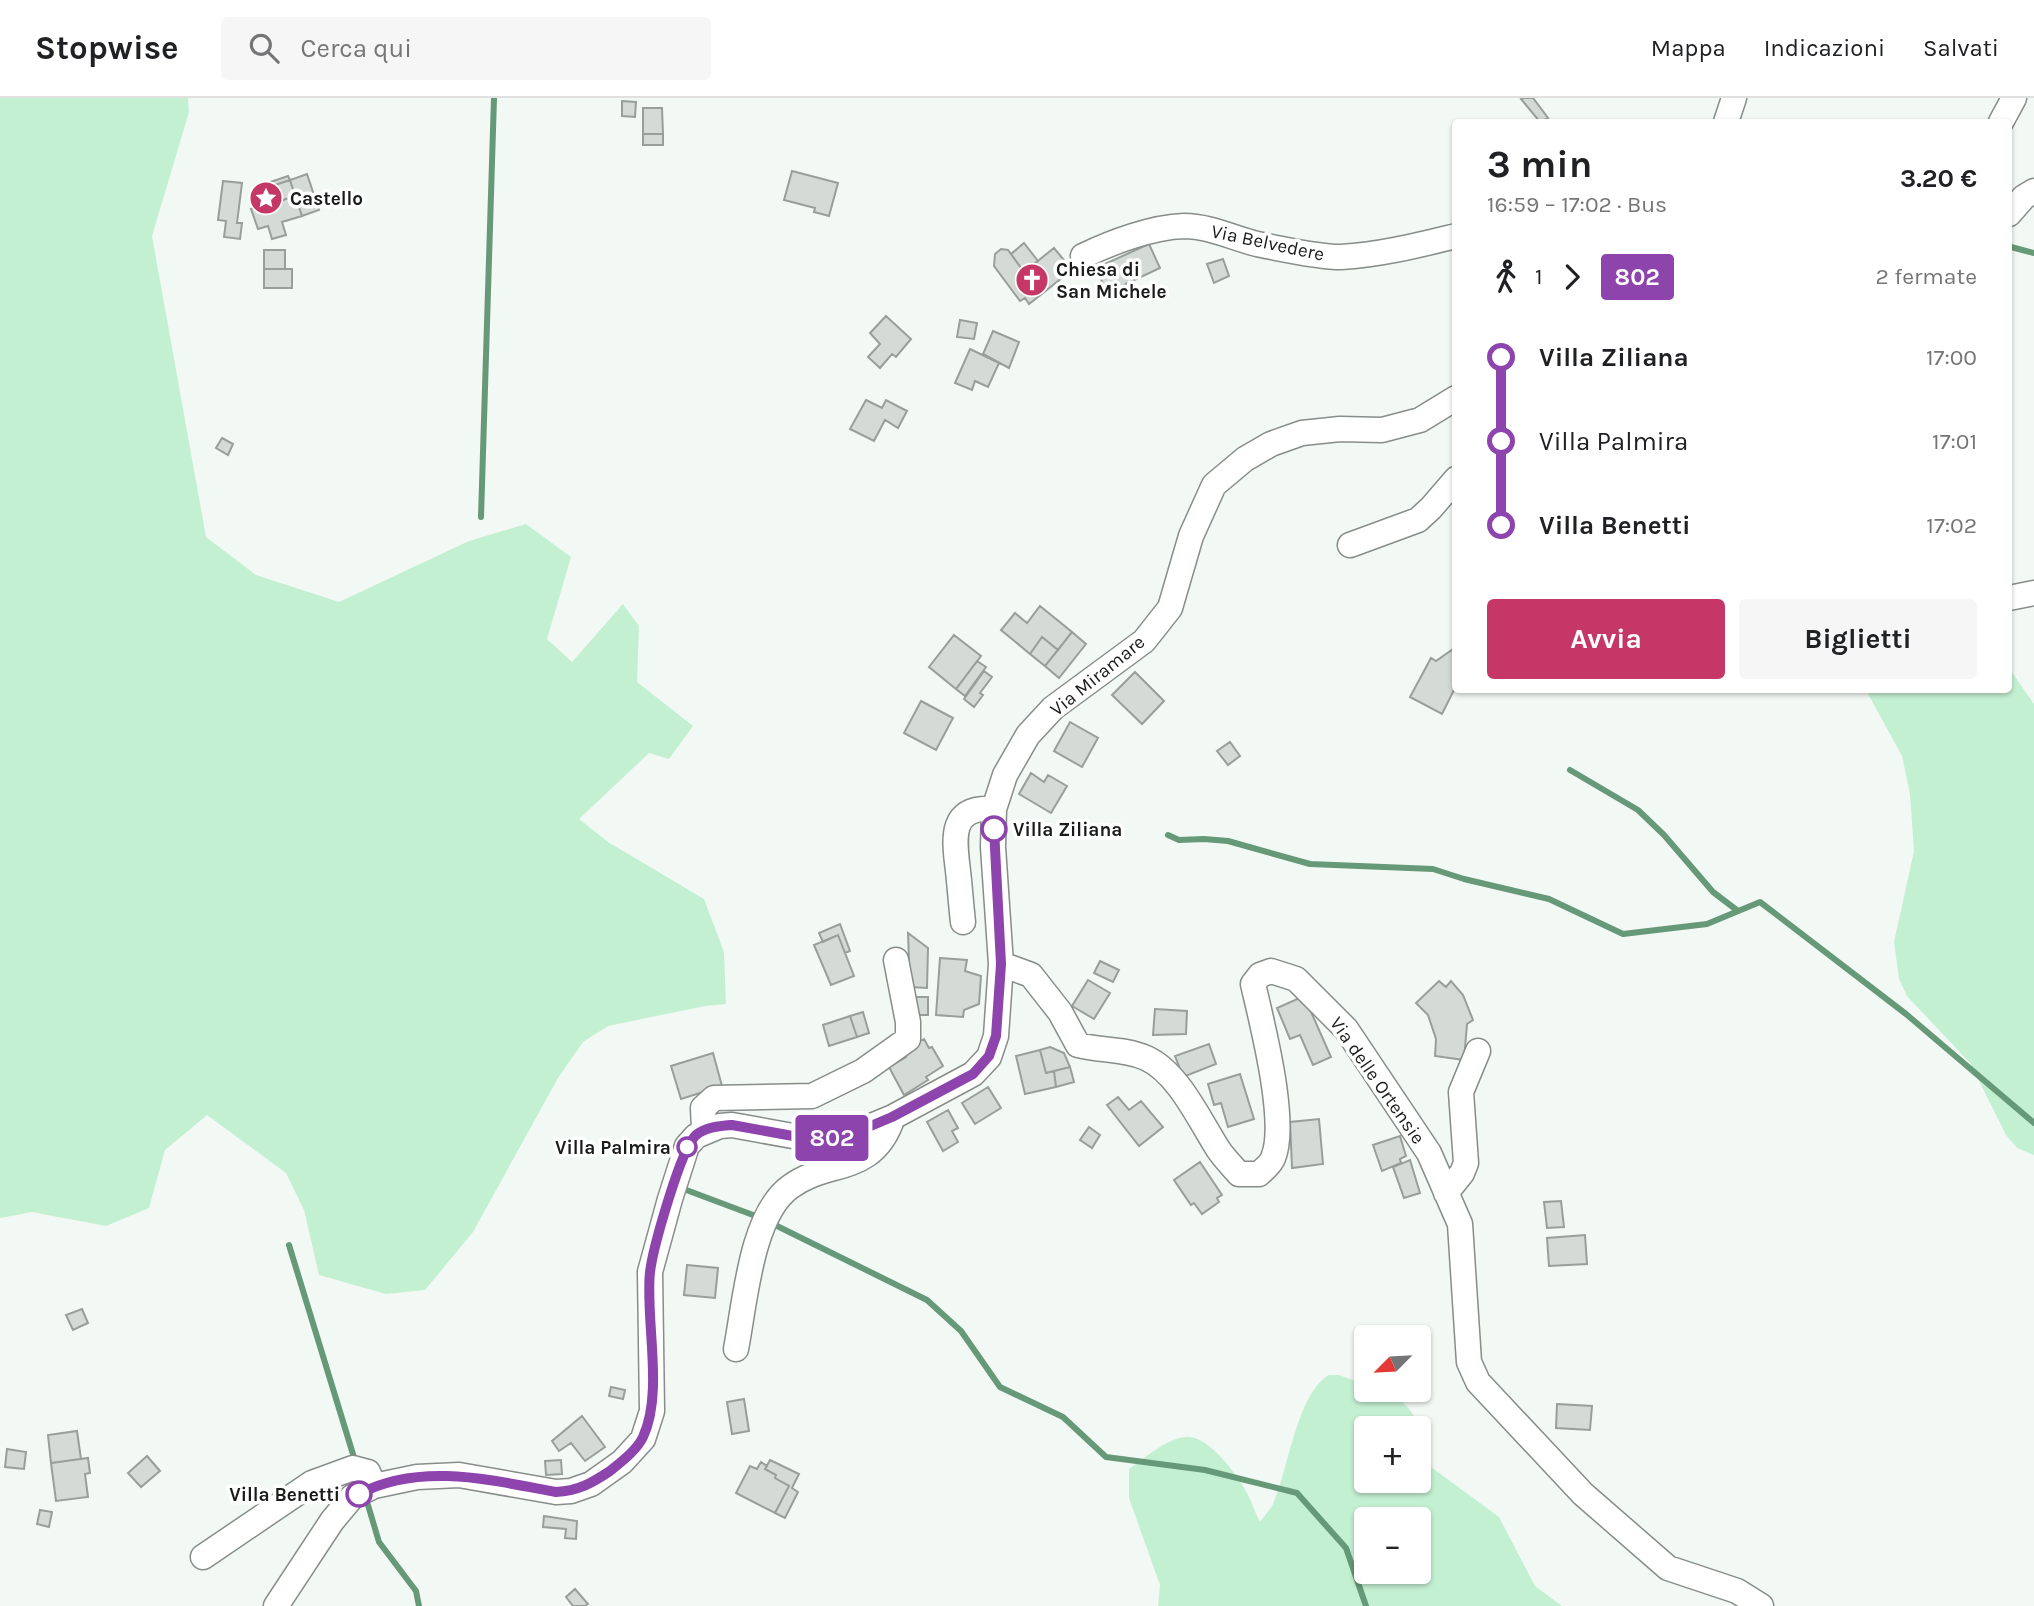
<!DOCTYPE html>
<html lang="it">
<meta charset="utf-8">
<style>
body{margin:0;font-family:Karla,sans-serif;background:#f6f6f6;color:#202124;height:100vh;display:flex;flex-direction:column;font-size:26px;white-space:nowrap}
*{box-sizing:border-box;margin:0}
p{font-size:23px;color:#757577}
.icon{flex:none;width:38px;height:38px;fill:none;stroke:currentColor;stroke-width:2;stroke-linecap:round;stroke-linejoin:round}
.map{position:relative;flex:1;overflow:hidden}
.sheet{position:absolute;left:1452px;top:21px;width:560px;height:574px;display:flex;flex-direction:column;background:#fff;border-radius:7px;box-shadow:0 2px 5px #0004}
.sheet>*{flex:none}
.badge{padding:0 14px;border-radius:5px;font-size:24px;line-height:46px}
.needle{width:46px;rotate:246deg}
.buttons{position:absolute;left:1354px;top:1227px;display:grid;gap:14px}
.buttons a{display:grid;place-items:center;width:77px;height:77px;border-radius:7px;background:#fff;box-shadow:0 2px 5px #0004;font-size:35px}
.map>.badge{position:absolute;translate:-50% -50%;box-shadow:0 0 0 4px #fff}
.legs{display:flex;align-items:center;gap:10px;height:77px;padding:0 35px;font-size:23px}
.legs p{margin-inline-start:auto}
.summary{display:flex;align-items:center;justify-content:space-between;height:119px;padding:0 35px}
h1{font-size:38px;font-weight:700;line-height:52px}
.cta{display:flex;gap:14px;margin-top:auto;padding:14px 35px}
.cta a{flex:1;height:80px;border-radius:7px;background:#c43766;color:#fff;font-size:28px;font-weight:700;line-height:80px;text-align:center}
.cta a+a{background:#f6f6f6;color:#202124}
ul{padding:0 35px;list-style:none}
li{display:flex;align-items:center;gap:24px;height:84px;font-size:26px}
li i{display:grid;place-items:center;width:10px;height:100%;margin:0 9px;background:currentColor}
li i::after{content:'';width:18px;height:18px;margin:-9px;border:5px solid;border-radius:50%;background:#fff}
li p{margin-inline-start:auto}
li:first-child i{background:linear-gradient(#0000 50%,currentColor 0)}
li:last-child i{background:linear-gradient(currentColor 50%,#0000 0)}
header{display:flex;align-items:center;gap:42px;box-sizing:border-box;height:98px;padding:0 35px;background:#fff;border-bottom:2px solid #e0e0e0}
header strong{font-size:33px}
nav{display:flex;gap:38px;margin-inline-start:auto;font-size:24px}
.search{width:490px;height:63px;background:#f6f6f6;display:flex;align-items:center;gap:18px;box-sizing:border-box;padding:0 24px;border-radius:7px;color:#757577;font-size:26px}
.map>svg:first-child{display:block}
.green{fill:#c4f0d2;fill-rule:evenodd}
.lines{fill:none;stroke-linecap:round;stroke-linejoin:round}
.stream{stroke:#697;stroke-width:6}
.building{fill:#d4dad5;stroke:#989e9a;stroke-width:2}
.minor-casing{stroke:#878d89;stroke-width:27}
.minor{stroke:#fff;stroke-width:24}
.line-1-casing{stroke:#fff;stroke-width:16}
.line-1{stroke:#8e44ad;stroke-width:10}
.stop-1-dot{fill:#fff;stroke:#8e44ad;stroke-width:3.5}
.labels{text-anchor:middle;stroke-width:7;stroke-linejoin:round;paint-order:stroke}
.poi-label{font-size:19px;font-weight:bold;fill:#1a1c1a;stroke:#fff;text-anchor:start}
.street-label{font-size:19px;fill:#1a1c1a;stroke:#fff}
.stop-label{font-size:19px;font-weight:bold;fill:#1a1c1a;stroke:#fff;text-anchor:end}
</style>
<header>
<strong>Stopwise</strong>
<div class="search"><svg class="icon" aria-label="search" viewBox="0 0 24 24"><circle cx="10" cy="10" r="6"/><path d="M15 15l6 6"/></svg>Cerca qui</div>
<nav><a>Mappa</a><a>Indicazioni</a><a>Salvati</a></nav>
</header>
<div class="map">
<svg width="2034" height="1508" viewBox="0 0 2034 1508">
<rect width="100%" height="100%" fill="#f2f8f4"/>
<path class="green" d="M 0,0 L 188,0 L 189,14 L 152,138 L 206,439 L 256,477 L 339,504 L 469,443 L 526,426 L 571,459 L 547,541 L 572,564 L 623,506 L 639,528 L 637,584 L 693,628 L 669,661 L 649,655 L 579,721 L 608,744 L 704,801 L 724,854 L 726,906 L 705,908 L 608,928 L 583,944 L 558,980 L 473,1134 L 425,1192 L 386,1196 L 319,1177 L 304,1112 L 286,1075 L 207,1017 L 165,1052 L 149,1110 L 106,1128 L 32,1114 L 0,1120 Z
M 2009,570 L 2034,606 L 2034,1057 L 2017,1050 L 2006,1037 L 1970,965 L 1907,898 L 1899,881 L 1894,844 L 1914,753 L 1910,696 L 1902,658 L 1866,592 L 2009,592 Z
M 1329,1277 L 1339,1277 L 1367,1287 L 1367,1292 C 1392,1292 1412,1306 1419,1330 L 1367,1330 L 1367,1382 L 1419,1382 L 1419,1330 L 1431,1369 L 1499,1419 L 1535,1488 L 1562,1508 L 1158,1508 L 1160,1487 L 1129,1400 L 1129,1371 C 1145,1360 1166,1341 1185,1339 C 1208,1336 1237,1377 1247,1395 C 1252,1404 1255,1415 1260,1424 C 1264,1418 1270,1412 1273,1406 C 1288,1373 1297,1295 1329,1277 ZM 1367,1421 L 1419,1421 L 1419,1474 L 1367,1474 Z"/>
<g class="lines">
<path class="stream" d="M 2011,149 L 2034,155
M 481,419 L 494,0
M 1570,672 L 1638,712 L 1664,737 L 1713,794 L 1738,813
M 1168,737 L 1179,742 L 1204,741 L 1228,743 L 1310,766 L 1433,771 L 1464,781 L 1549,801 L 1623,836 L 1707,826 L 1760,804 L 1906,916 L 2034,1025
M 681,1090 L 761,1120
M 771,1125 L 927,1202 L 961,1233 L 1000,1289 L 1063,1319 L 1106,1359 L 1205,1372 L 1297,1395 L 1346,1450 L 1366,1508
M 289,1147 L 356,1366
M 365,1397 L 379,1444 L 416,1493 L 419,1508"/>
</g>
<path class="building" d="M 1523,0 L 1533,0 L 1548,20 L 1540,24 L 1521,1 Z
M 622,3 L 636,4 L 635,19 L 622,18 Z
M 643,10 L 662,10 L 663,36 L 643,36 Z
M 643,36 L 663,36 L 663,47 L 643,47 Z
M 792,73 L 838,85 L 829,118 L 814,114 L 815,110 L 784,102 Z
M 307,76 L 319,112 L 302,118 L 290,82 Z
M 288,78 L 290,82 L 275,87 L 280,103 L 295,98 L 302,118 L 282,124 L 286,137 L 272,141 L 268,128 L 258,131 L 251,111 L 262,108 L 256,89 Z
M 290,82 L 295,98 L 280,103 L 275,87 Z
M 223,83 L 242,85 L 237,125 L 242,125 L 240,141 L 224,139 L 226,123 L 218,122 Z
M 1024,145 L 1038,163 L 1024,174 L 1011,156 Z
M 1149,146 L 1160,170 L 1107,195 L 1096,170 Z
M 1054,150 L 1072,172 L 1029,206 L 1025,200 L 1020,203 L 994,168 L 995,156 L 1001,151 L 1008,152 L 1024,174 Z
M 264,152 L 285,152 L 285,171 L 264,171 Z
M 1223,161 L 1229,178 L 1214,185 L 1207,166 Z
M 264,171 L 292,171 L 292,190 L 264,190 Z
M 886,218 L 911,241 L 896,259 L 892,256 L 880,270 L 868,259 L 880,246 L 870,235 Z
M 960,222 L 977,225 L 974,241 L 957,239 Z
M 993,233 L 1019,244 L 1009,270 L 983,256 Z
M 970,251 L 999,265 L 988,289 L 975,283 L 972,292 L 955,285 Z
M 866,302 L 882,310 L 886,302 L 907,313 L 898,330 L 885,322 L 874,343 L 850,331 Z
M 222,340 L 233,346 L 228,357 L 216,350 Z
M 1040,508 L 1072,534 L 1058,552 L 1042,539 L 1030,556 L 1001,532 L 1015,515 L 1027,525 Z
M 1072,534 L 1086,546 L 1059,580 L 1045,568 Z
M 954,537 L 981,558 L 956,591 L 929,569 Z
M 1042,539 L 1058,552 L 1045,568 L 1030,556 Z
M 1456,549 L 1456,588 L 1442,616 L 1410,599 L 1431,560 L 1436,563 Z
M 977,563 L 986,569 L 965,598 L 956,591 Z
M 984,573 L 992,579 L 980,595 L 983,597 L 974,609 L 964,601 Z
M 1135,574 L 1164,603 L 1142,626 L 1112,597 Z
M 921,603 L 953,620 L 936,652 L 904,635 Z
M 1070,624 L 1098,640 L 1082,669 L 1054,653 Z
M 1230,644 L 1240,658 L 1228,667 L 1217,653 Z
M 1031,675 L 1044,684 L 1048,677 L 1067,688 L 1051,715 L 1019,696 Z
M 840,826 L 850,853 L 845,855 L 838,837 L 823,844 L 819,835 Z
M 908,835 L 928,850 L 927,890 L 910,889 Z
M 838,837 L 854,878 L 831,887 L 814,847 Z
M 940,860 L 967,862 L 965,873 L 981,878 L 979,906 L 964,912 L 963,919 L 936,917 Z
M 1100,863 L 1119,872 L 1113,884 L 1094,875 Z
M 1088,882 L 1110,895 L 1094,921 L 1072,908 Z
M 1439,883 L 1446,889 L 1451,883 L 1463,897 L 1473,922 L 1467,926 L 1464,962 L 1435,958 L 1436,941 L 1428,917 L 1416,905 Z
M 1304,898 L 1331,959 L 1313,967 L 1300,937 L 1290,941 L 1277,910 Z
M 912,899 L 928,899 L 928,917 L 912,917 Z
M 1155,911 L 1187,913 L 1186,936 L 1153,937 Z
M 863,914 L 869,935 L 857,939 L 850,918 Z
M 850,918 L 857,939 L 829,948 L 823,927 Z
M 924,941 L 929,950 L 932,949 L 943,968 L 926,979 L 928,982 L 904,997 L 889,969 L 906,959 L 903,953 Z
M 1209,946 L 1216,966 L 1183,979 L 1175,958 Z
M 1050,949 L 1064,955 L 1070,969 L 1046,975 L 1040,952 Z
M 1040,952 L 1046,975 L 1054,973 L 1056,989 L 1025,996 L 1016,958 Z
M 713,955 L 722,988 L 681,1001 L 671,968 Z
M 1070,969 L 1074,984 L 1056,989 L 1054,973 Z
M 1240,976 L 1254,1021 L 1228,1029 L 1221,1005 L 1214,1007 L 1208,986 Z
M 988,989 L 1001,1010 L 975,1026 L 962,1005 Z
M 1118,999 L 1129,1012 L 1141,1003 L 1163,1029 L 1139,1048 L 1107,1007 Z
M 948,1012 L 958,1030 L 952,1033 L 958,1044 L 943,1053 L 927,1024 Z
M 1319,1021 L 1323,1066 L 1292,1070 L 1290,1024 Z
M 1089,1029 L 1100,1037 L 1092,1050 L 1080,1042 Z
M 1400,1038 L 1406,1058 L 1400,1061 L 1401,1065 L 1382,1073 L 1373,1047 Z
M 1410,1062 L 1420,1095 L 1404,1100 L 1393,1069 Z
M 1200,1064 L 1222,1097 L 1217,1100 L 1219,1104 L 1202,1116 L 1194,1105 L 1191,1107 L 1174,1082 Z
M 1561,1103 L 1564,1129 L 1547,1130 L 1544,1104 Z
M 1585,1137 L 1587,1166 L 1549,1168 L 1547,1140 Z
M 687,1167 L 718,1170 L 715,1200 L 684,1197 Z
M 82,1211 L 88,1225 L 73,1232 L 66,1217 Z
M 611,1289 L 625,1292 L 623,1301 L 609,1298 Z
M 744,1301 L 749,1333 L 732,1336 L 727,1304 Z
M 1557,1306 L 1592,1308 L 1590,1332 L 1556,1330 Z
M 582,1318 L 605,1349 L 585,1363 L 571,1345 L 559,1353 L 552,1343 Z
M 77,1333 L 81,1361 L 51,1365 L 48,1337 Z
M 7,1351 L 26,1354 L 24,1371 L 5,1369 Z
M 147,1358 L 160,1373 L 141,1389 L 128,1375 Z
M 88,1360 L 90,1375 L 85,1376 L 88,1399 L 56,1403 L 51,1365 Z
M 561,1362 L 562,1376 L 546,1377 L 545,1363 Z
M 770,1362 L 799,1376 L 792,1390 L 798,1394 L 785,1420 L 775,1415 L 789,1388 L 775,1380 L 776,1377 L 765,1371 Z
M 761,1364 L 767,1368 L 765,1371 L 776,1377 L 775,1380 L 789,1388 L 775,1415 L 736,1395 L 750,1368 L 757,1371 Z
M 40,1412 L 52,1414 L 49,1429 L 37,1426 Z
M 544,1418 L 577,1423 L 576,1441 L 565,1440 L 566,1431 L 543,1429 Z
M 575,1491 L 588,1506 L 585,1508 L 573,1508 L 566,1499 Z"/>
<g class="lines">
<defs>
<path id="minor" d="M 1726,24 L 1734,0
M 2001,24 L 2014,0
M 2009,116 L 2024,99 L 2034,93
M 1083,158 C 1112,144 1152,129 1184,128 C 1209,128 1233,140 1257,146 C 1276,150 1322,159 1341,159 C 1380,157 1419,147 1456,138
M 1350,447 L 1418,422 L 1431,410 L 1456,381
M 2009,500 L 2034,495
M 963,824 C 961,807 960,790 958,773 C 954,740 949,708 994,711
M 1001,866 L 1031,877 L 1060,914 L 1078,947 C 1100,953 1124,950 1146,960 C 1178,974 1200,1023 1218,1051 C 1224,1060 1232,1068 1239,1076 L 1259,1076 C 1263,1072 1271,1066 1273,1060 C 1288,1025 1262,925 1253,886 L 1260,877 L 1271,873 L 1296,881 L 1346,931 L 1429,1055 L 1460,1126 L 1469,1264 L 1478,1284 L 1583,1396 L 1668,1470 L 1737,1493 L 1761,1508
M 704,1032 L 703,1010 L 714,1000 L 812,998 L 863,973 L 908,941 L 908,924 L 896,862
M 1446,1095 L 1462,1075 L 1466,1065 L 1461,994 L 1478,953
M 736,1251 C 745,1205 751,1117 790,1089 C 829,1060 873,1079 893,1019
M 203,1459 L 312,1385 L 353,1370 L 368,1374 L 374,1388
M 276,1508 L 332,1423 L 352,1399 L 374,1388 L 417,1379 L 459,1377 L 556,1394 L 571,1393 L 591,1386 L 622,1364 L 643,1341 L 652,1313 L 650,1174 L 670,1101 L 687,1048 L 696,1038 L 720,1028 L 732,1027 L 815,1042 L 847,1038 L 893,1019 L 973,976 L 989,959 L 996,938 L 1001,866 L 993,749 L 994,711 L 1005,677 L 1028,637 L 1053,610 L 1144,543 L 1170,510 L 1191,438 L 1214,387 L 1245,361 L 1271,346 L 1302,335 L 1340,331 L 1382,332 L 1420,322 L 1456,300"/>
</defs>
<use href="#minor" class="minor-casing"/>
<use href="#minor" class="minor"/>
</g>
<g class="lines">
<defs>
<path id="line-1" d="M 359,1396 C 420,1364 491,1382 556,1394 C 578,1393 592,1385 610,1373 C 621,1364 637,1352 643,1339 C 664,1294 645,1222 650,1174 C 653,1150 681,1050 696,1037 C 706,1029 720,1028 732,1027 L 815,1042 L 847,1038 L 892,1019 L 973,976 L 989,958 L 996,938 L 1001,866 L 994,731"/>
</defs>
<use href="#line-1" class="line-1-casing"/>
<use href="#line-1" class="line-1"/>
</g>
<defs>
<symbol id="sight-disc" viewBox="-11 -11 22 22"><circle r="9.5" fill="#c43766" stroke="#fff"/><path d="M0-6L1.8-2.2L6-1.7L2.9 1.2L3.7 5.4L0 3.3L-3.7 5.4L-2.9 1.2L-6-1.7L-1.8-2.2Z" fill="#fff"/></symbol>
<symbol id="church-disc" viewBox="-11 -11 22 22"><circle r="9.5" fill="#c43766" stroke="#fff"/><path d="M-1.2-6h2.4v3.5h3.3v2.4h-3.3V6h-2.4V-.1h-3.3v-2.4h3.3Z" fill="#fff"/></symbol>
</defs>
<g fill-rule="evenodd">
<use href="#sight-disc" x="247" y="81" width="38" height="38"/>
<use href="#church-disc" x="1013" y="163" width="38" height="38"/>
</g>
<g class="stop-1-dot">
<circle cx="994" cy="731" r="12"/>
<circle cx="687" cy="1049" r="9"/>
<circle cx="359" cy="1396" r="12"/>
</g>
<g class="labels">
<g class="poi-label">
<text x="290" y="107">Castello</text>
<text x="1056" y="178">Chiesa di<tspan x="1056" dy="22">San Michele</tspan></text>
</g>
<g class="street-label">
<text transform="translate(1268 144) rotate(12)" y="7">Via Belvedere</text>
<text transform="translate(1097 577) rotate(-39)" y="7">Via Miramare</text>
<text transform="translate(1378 982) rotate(55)" y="7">Via delle Ortensie</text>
</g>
<g class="stop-label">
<text x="1013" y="738" text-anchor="start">Villa Ziliana</text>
<text x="671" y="1056">Villa Palmira</text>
<text x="340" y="1403">Villa Benetti</text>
</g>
</g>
</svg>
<div class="buttons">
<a><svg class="needle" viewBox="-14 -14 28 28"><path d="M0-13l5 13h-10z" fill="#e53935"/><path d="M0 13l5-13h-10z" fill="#757577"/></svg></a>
<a>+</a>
<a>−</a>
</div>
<b class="badge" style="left:832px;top:1040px;background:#8e44ad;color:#fff">802</b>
<section class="sheet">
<div class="summary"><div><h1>3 min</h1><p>16:59 – 17:02 · Bus</p></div><b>3.20 €</b></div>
<div class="legs"><svg class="icon" aria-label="walk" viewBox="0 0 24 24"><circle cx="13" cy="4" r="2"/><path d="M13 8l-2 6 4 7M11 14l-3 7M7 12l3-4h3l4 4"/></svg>1<svg class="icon" aria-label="forward" viewBox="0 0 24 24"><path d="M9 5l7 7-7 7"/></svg><b class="badge" style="background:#8e44ad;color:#fff">802</b><p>2 fermate</p></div>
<ul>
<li><i style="color:#8e44ad"></i><b>Villa Ziliana</b><p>17:00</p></li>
<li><i style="color:#8e44ad"></i><span>Villa Palmira</span><p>17:01</p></li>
<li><i style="color:#8e44ad"></i><b>Villa Benetti</b><p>17:02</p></li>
</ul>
<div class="cta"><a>Avvia</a><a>Biglietti</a></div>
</section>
</div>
